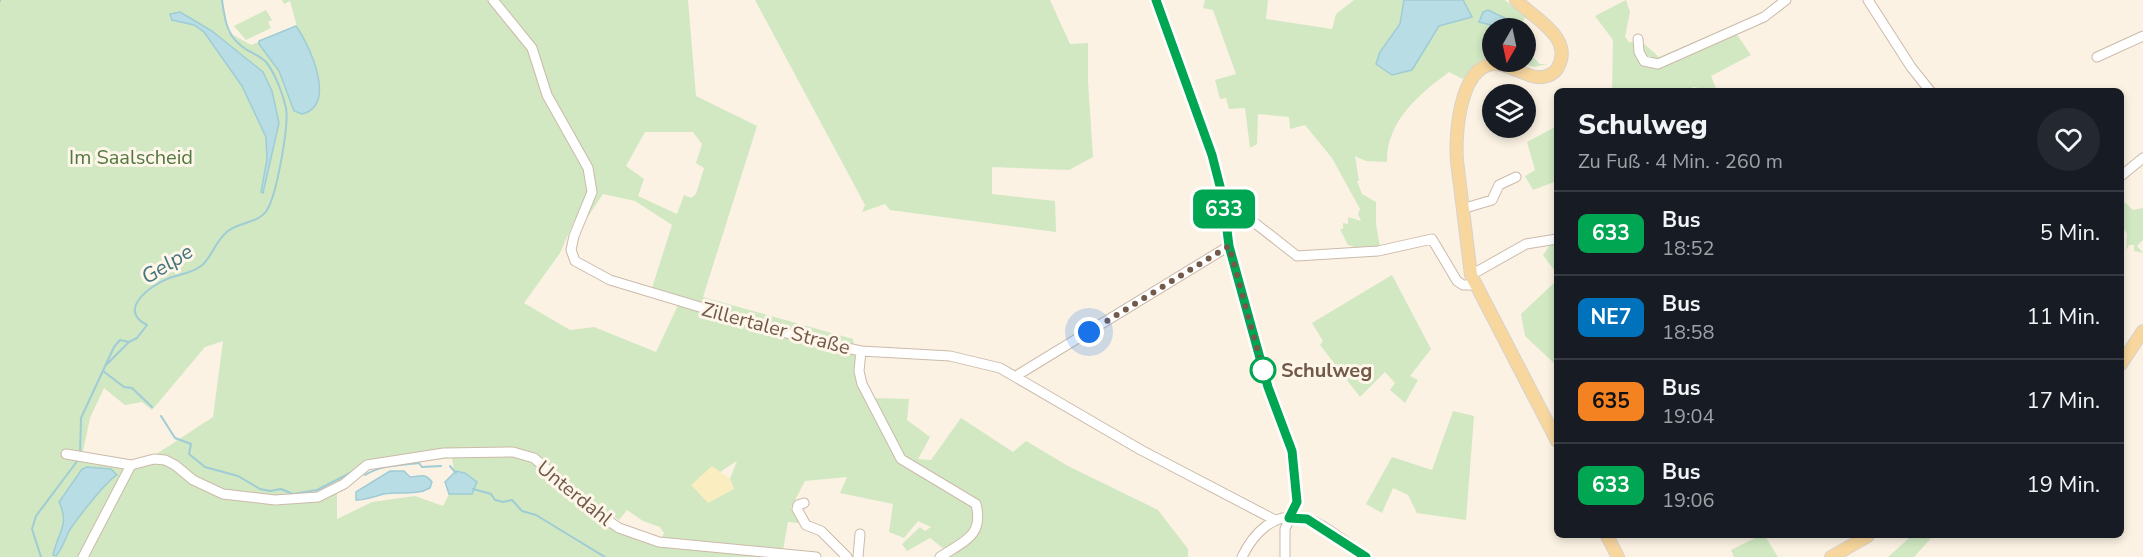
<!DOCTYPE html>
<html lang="de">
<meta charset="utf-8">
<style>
body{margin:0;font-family:"Nunito Sans",sans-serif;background:#242831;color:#f1f3f6;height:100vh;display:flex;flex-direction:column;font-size:22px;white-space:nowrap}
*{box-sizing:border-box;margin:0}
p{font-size:20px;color:#9ea1a6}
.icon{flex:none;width:33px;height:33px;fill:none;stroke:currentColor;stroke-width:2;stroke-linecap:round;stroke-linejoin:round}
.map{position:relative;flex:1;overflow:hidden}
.details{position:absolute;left:1554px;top:88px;width:570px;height:450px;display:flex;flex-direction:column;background:#171b24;border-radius:9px;box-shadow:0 3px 9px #0003}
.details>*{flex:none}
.badge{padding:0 12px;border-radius:9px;font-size:21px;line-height:39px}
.needle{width:39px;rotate:189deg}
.tools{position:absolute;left:1482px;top:18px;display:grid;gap:12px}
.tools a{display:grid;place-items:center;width:54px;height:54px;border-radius:50%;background:#171b24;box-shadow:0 3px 9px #0003;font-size:30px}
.you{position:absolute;width:30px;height:30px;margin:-15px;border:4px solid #fff;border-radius:50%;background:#1a73e8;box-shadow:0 0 0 9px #1a73e833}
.map>.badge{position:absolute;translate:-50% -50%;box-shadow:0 0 0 3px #fff}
.round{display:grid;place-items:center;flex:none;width:63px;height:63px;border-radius:32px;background:#242831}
.overview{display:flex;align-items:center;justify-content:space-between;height:102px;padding:0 24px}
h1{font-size:28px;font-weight:800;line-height:45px}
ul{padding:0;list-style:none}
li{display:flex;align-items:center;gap:18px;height:84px;padding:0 24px;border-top:2px solid #363941}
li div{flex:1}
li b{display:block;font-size:22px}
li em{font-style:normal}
li .badge{min-width:66px;font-weight:700;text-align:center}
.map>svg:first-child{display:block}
.green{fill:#d1e8c2;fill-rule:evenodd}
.sand{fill:#faedbf}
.water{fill:#b9dde4;stroke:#9fccd5;stroke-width:1.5}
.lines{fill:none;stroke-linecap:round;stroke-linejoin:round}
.stream{stroke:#9fccd5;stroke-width:2}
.minor-casing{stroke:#ccbaaa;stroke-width:11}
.major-casing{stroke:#d8d1cc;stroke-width:14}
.minor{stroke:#fff;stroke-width:9}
.major{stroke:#f8d79e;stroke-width:12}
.line-casing{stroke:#fff;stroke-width:14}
.line{stroke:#00a651;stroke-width:9}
.walk{stroke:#72594a;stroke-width:6;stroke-dasharray:0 10.8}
.stop-dot{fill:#fff;stroke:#00a651;stroke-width:3}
.labels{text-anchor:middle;stroke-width:6;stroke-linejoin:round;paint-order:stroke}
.park-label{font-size:20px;fill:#527842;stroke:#fef6e9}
.street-label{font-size:20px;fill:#72594a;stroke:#fef6e9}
.stop-label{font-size:20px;font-weight:bold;fill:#72594a;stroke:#fef6e9;text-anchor:start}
.water-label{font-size:21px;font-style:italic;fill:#42737f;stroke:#fef6e9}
</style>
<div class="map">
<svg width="2143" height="557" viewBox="0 0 2143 557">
<rect width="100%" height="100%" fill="#fbf2e3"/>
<path class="green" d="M 0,0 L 222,0 L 228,32 L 251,45 L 297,27 L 290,1 L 284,4 L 282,0 L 688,0 L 696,96 L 757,126 L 703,297 L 853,339 L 862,394 L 871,398 L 909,399 L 907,420 L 930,437 L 918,459 L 931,460 L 961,418 L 1013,452 L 1026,441 L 1068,466 L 1158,510 L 1188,549 L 1188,557 L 943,557 L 977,535 L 944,549 L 930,538 L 907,551 L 902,544 L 920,527 L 925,531 L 931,527 L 918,521 L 904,538 L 889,532 L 893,504 L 840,493 L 847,477 L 805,481 L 791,508 L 799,519 L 798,523 L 788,522 L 783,550 L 778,557 L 0,557 ZM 645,132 L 693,132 L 702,144 L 696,163 L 704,168 L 696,194 L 691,198 L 684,195 L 677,214 L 638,196 L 644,179 L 626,166 ZM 603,194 L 635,201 L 672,225 L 652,288 L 681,299 L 656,352 L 594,327 L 570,330 L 524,303 L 560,253 L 575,219 L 587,218 ZM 223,341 L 213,417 L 132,470 L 81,461 L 90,418 L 104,388 L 125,405 L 142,402 L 152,410 L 205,347 ZM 452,458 L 454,470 L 465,472 L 477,482 L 472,494 L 449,494 L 443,506 L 415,496 L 372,502 L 337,519 L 337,488 L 370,468 ZM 737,461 L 730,479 L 734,489 L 720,472 ZM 582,496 L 619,520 L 627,510 L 643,521 L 660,527 L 664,533 L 660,543 L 619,528 Z
M 755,0 L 1050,0 L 1070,44 L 1088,43 L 1088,81 L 1093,157 L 1069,170 L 992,167 L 992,194 L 1055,201 L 1056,232 L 890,210 L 885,204 L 862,212 L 865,205 Z
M 1205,0 L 1268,0 L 1266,19 L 1332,29 L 1336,14 L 1354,0 L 1505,0 L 1526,17 L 1517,28 L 1492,28 L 1492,56 L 1480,61 L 1463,79 L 1449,72 C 1419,94 1386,122 1387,162 L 1366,161 L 1355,156 L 1359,181 L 1357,181 L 1362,194 L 1376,202 L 1376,224 L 1380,247 L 1361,249 L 1348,245 L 1340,229 L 1343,229 L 1343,223 L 1348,224 L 1348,217 L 1361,221 L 1358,214 L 1360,209 L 1332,158 L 1305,125 L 1290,129 L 1289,117 L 1258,114 L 1257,144 L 1250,148 L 1245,108 L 1229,109 L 1226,98 L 1220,99 L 1215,80 L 1236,74 L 1213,10 L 1203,8 Z
M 1626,0 L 1630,12 L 1625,37 L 1629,42 L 1643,43 L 1659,57 L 1731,26 L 1751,55 L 1711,76 L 1717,91 L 1693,87 L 1689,91 L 1612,91 L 1613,40 L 1595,16 Z
M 266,10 L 272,20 L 268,22 L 271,28 L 246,40 L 234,26 Z
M 1526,50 L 1540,64 L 1547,64 L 1535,67 L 1515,62 L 1526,62 Z
M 1557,126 L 1557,181 L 1533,190 L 1525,176 L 1535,170 L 1527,142 Z
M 2121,199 L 2133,210 L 2143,208 L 2143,240 L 2137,246 L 2143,253 L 2134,251 L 2134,245 L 2129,245 L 2126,250 L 2127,234 L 2121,224 Z
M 1557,235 L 1557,274 L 1543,255 Z
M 1392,275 L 1431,349 L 1410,376 L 1418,380 L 1405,403 L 1390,390 L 1395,383 L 1385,372 L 1360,397 L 1320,345 L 1323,341 L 1312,323 Z
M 1557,280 L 1557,366 L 1525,336 L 1521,314 Z
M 1453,411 L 1474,416 L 1466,520 L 1417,513 L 1408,495 L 1393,488 L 1382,513 L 1366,504 L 1392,457 L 1432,470 Z
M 1759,536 L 1765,536 L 1778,557 L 1734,557 L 1731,550 Z
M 1908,536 L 1933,536 L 1914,557 L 1888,557 L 1908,539 Z"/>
<path class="sand" d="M 712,466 L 730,479 L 734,489 L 708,503 L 691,485 Z"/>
<path class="water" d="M 1404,0 L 1463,0 L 1472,17 L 1439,26 L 1412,70 L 1392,75 L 1376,64 L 1380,52 L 1400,24 Z
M 1488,10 L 1507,19 L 1503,28 L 1479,22 L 1483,12 Z
M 180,12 L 212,31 L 263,72 L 272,91 L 279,123 L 263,193 L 261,192 L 267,159 L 266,137 L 242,86 L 204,32 L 194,25 L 172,20 L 170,14 Z
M 296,26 C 309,44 338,105 302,114 L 294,111 L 279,71 L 259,44 L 259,41 Z
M 87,467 L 111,469 L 117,475 C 106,481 77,519 69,531 C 65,540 62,549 56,556 L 53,555 C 58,532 70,525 59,502 L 82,469 Z
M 390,471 L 404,471 L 410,477 C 420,477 424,472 432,482 L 430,488 C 416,496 400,491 384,494 C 373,497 366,500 356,500 L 356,492 Z
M 456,471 L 465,473 L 477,482 L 472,494 L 449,494 L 445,482 Z"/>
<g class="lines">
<path class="stream" d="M 0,1 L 0,0
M 106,365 L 129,342
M 103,371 L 124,387 L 132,388 L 152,407
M 161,416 L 175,438 L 191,444 L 189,454 L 205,467 L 238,476 L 260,489 L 270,491 L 281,489 L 293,494 L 317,490 L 354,471
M 80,454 L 81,418 L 114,347 L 120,340 L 129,342 L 137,338 L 147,325 C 117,310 150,286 167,279 C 178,274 191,274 201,266 C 212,258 214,242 228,231 C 240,222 259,223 267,210 C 277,194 289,125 286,108 C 283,94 275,73 266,62 C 261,57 253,53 247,50 C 227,38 225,22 222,0
M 450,466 L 456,473
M 365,475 C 381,465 401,465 419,463 L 422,467 L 441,466
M 473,489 L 491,494 L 495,500 L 503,502 L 512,500 L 522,511 L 536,515 L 605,557
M 41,557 L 32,529 L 36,516 L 78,460"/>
<defs>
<path id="minor" d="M 493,0 L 532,48 L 547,95 L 588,168 L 592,192 L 574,236 L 571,250 L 575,261 L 610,280 L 810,340 L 861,351 L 950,356 L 1000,368 L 1141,450 L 1275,520
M 1156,0 L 1212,155 L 1223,198 L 1229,246 L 1268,387 L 1292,451 L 1297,502 L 1285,529 L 1285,557
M 1868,0 L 1911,67 L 1931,92
M 1638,39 L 1639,52 L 1644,61 L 1658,64 L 1764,17 L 1786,0
M 2097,57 L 2143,36
M 2121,176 L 2143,158
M 1223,198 L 1297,256 L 1378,251 L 1432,239 L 1457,281 L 1463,285 L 1475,285
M 1462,209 L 1492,200 L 1499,185 L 1516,177
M 1471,275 L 1526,244 L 1557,239
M 861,351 L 859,371 L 862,384 L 901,459 L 976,504 C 984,536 964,541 940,557
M 1016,376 L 1229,246
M 66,454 L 131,465 L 154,459 L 165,460 L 175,465 L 193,480 L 223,494 L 275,500 L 318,497 L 344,484 L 367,465 L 444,453 L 513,452 L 534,458 L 600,515 L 619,528 L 659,542 L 816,557
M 804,503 L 798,505 L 797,509 L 806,525 L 821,531 L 847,557
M 83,557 L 131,465
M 858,557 L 860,534
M 1242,557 C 1253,534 1274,511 1303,518 C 1321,521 1351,546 1366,557"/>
<path id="major" d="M 1516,0 C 1533,18 1576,38 1557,69 C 1553,75 1544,78 1537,77 C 1522,75 1508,63 1493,64 C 1459,68 1455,136 1457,161 L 1471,275 L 1557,441
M 2121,364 L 2143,331
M 1607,536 L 1618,557
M 1831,557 L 1868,536"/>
</defs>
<use href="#minor" class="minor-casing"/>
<use href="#major" class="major-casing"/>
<use href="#minor" class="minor"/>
<use href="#major" class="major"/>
</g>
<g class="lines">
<defs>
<path id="line" d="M 1156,0 L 1212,155 L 1223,198 L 1229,246 L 1268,387 L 1292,451 L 1297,502 L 1289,518 L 1307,519 L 1366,557"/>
</defs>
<use href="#line" class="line-casing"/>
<use href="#line" class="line"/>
<path class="walk" d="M 1089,332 L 1229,246 L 1263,370"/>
</g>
<circle class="stop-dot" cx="1263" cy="370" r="12"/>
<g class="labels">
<g class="park-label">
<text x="131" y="164">Im Saalscheid</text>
</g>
<g class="street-label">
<text transform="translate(776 328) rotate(15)" y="7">Zillertaler Straße</text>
<text transform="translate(575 493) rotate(39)" y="7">Unterdahl</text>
</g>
<g class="stop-label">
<text x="1281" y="377">Schulweg</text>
</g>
<g class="water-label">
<text transform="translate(167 264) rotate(-32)" y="7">Gelpe</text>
</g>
</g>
</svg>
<div class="tools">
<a><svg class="needle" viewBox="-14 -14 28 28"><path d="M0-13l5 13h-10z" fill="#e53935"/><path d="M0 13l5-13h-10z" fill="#9ea1a6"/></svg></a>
<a><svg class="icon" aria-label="layers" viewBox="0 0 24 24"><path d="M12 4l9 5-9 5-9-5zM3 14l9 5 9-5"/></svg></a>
</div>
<div class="you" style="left:1089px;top:332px"></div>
<b class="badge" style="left:1224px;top:209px;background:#00a651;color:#fff">633</b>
<section class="details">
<div class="overview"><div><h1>Schulweg</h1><p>Zu Fuß · 4 Min. · 260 m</p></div><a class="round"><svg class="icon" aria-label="heart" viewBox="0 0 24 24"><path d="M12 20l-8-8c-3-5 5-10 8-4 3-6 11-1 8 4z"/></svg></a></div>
<ul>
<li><span class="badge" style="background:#00a651;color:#fff">633</span><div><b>Bus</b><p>18:52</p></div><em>5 Min.</em></li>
<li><span class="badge" style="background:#0072bc;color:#fff">NE7</span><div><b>Bus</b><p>18:58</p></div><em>11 Min.</em></li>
<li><span class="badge" style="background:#f58220;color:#111">635</span><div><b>Bus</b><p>19:04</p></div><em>17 Min.</em></li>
<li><span class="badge" style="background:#00a651;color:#fff">633</span><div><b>Bus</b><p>19:06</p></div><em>19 Min.</em></li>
</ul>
</section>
</div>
